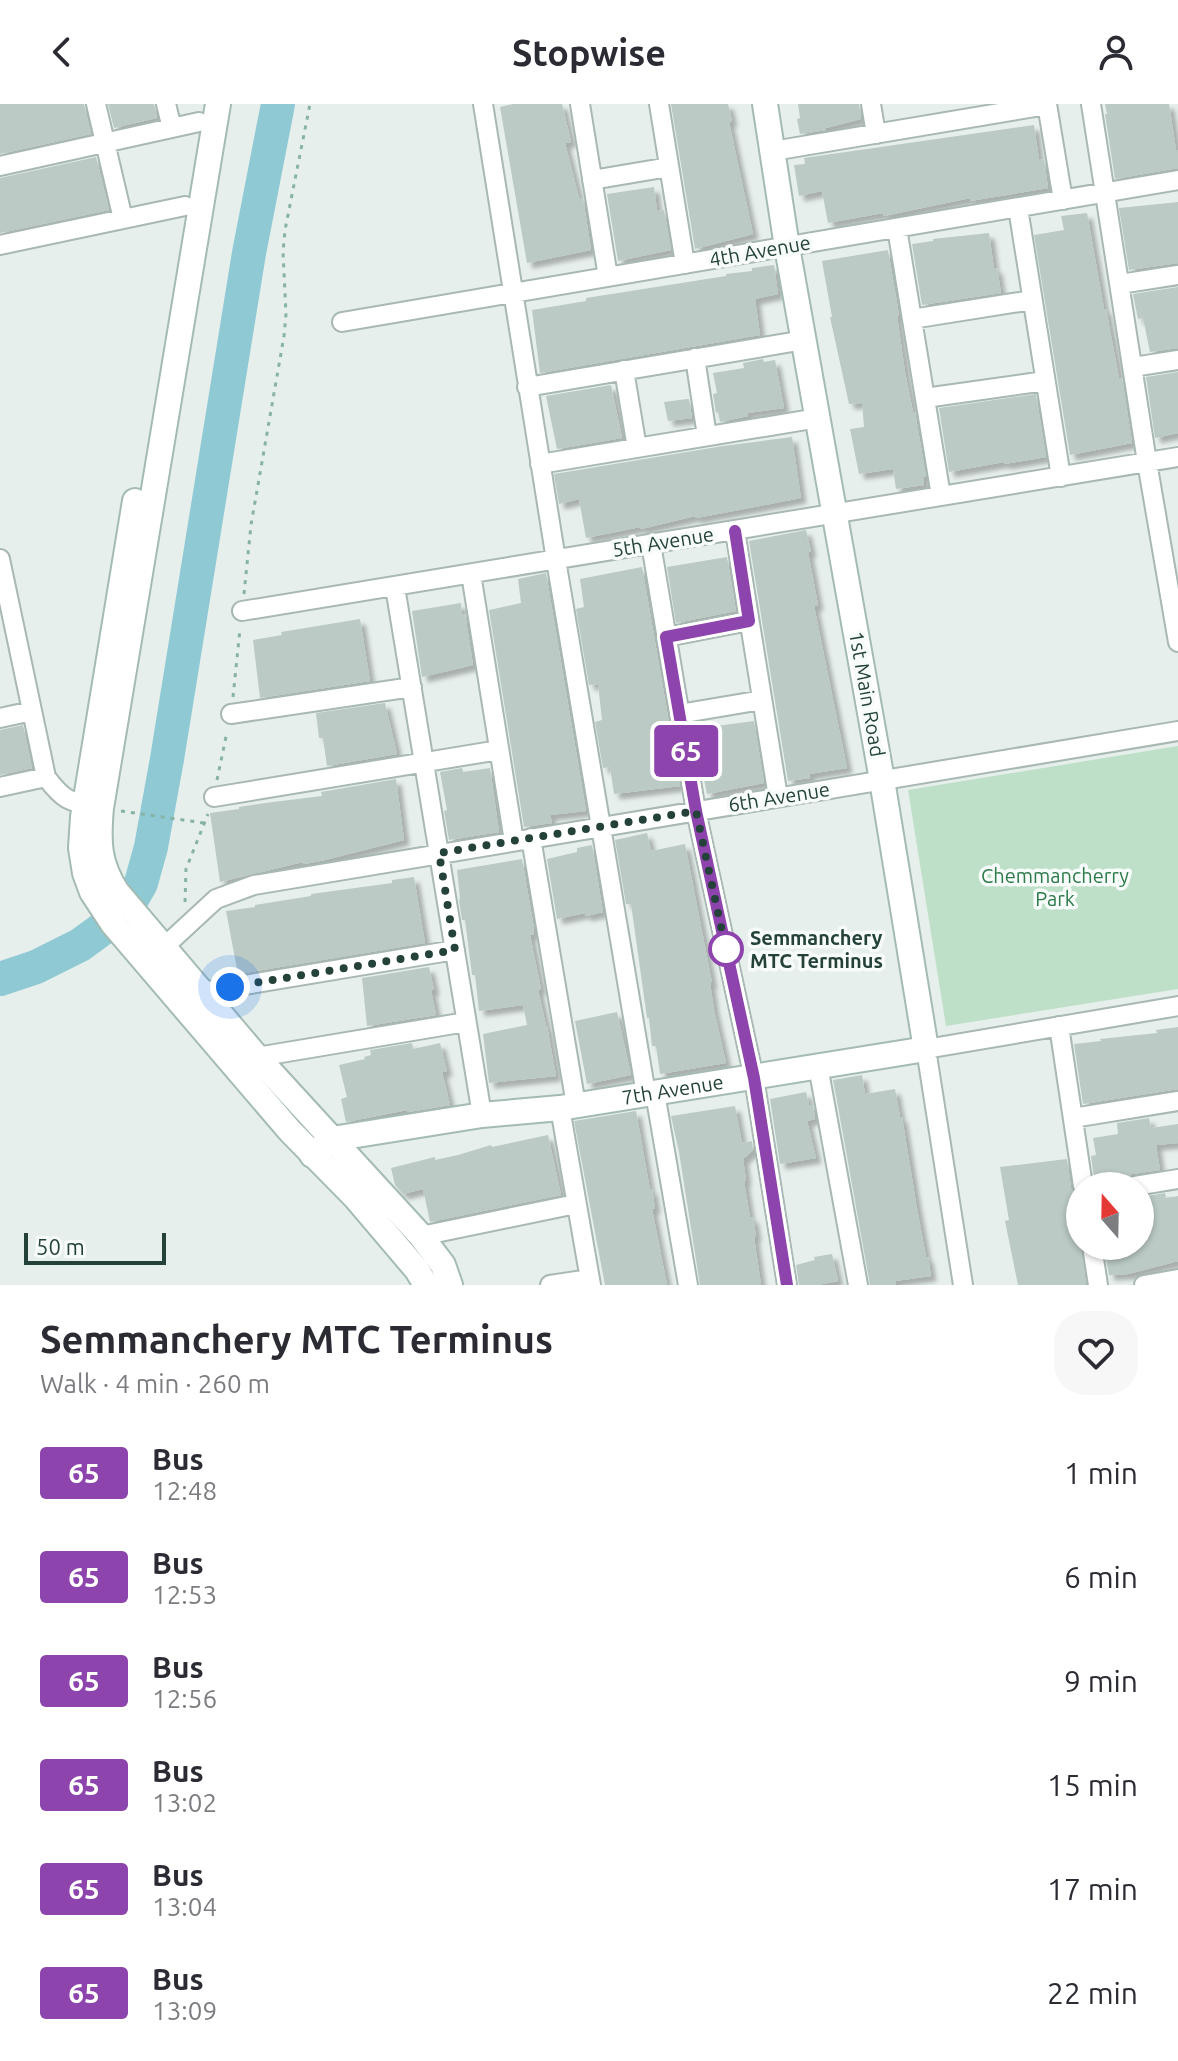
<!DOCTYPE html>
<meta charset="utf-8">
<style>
body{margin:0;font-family:Ubuntu,sans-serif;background:#f7f7f7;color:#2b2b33;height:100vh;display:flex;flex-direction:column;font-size:30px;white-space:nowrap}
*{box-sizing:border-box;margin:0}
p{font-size:26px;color:#7c7c81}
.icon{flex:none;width:44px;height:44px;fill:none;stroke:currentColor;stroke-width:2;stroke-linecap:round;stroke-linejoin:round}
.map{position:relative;height:1181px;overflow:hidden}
.side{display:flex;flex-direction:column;background:#fff;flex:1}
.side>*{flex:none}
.badge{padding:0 16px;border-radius:6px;font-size:28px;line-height:52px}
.needle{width:52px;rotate:340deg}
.tools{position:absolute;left:1066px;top:1068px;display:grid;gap:16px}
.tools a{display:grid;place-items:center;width:88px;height:88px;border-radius:50%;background:#fff;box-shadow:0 2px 6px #0004;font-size:40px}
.scale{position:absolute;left:24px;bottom:20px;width:142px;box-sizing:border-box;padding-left:8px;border:4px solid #24423a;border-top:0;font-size:22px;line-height:28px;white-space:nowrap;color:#24423a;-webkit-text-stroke:6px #f7fbf9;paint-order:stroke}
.you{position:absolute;width:40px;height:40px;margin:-20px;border:6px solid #fff;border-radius:50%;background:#1a73e8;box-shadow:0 0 0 12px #1a73e833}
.map>.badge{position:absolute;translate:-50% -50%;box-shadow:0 0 0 4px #fff}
.round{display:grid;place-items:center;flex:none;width:84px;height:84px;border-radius:32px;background:#f7f7f7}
.overview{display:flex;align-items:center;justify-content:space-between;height:136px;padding:0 40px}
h1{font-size:38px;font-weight:600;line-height:60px}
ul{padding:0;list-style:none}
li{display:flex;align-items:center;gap:24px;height:104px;padding:0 40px}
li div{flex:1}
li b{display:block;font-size:30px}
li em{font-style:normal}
li .badge{min-width:88px;font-weight:700;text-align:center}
header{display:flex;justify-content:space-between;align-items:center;height:104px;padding:0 40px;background:#fff;font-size:36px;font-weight:600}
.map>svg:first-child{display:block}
.green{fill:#bfe0c8}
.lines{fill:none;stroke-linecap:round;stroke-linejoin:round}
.river{stroke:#8ec9d4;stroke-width:34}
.building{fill:#bbcac4;filter:url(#shadow)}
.street-casing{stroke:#a8b8b2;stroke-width:22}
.secondary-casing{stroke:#a4bbb3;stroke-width:28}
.path{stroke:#86b3a5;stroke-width:3;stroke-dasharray:4 6;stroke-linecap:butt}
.street{stroke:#fff;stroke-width:18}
.secondary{stroke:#fff;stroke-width:24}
.line-casing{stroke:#fff;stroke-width:18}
.line{stroke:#8e44ad;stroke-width:12}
.walk{stroke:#24423a;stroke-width:8;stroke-dasharray:0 14.4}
.stop-dot{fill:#fff;stroke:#8e44ad;stroke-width:4}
.labels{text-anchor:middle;stroke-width:7;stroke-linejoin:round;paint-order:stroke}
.street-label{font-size:20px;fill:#24423a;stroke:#f7fbf9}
.park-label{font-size:20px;fill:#2d7a4b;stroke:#f7fbf9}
.stop-label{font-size:20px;font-weight:bold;fill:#24423a;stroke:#f7fbf9;text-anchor:start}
</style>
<header><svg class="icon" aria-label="back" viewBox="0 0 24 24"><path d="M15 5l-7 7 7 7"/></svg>Stopwise<svg class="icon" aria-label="person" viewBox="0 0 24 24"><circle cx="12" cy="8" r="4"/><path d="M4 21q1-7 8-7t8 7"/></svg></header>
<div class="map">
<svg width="1178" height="1181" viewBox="0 0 1178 1181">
<defs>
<filter id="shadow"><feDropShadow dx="5.5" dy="5.5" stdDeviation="2" flood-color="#0004"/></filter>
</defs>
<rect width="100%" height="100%" fill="#e6efeb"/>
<path class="green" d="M 1178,642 L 1178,885 L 946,922 L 908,686 Z"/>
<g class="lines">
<path class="river" d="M 0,875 L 36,863 L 80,841 L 124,809 L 141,779 L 151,743 L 167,655 L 249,149 L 278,0"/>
</g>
<path class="building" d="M 0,0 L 84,0 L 91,30 L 0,50 Z
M 108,0 L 154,0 L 157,14 L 114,24 Z
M 513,0 L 562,0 L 571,38 L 565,39 L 579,94 L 583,94 L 591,146 L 527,159 L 500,3 Z
M 671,0 L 728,0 L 732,17 L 729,18 L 753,130 L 695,145 Z
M 798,0 L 859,0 L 861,15 L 826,24 L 826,26 L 800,30 L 797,15 L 800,14 Z
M 1105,0 L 1169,0 L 1176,46 L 1178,46 L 1178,64 L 1115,75 L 1105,10 L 1107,10 Z
M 1034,21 L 1039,56 L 1044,55 L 1048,84 L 970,97 L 970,94 L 884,112 L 883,109 L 828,119 L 822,87 L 799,92 L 794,61 L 805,60 L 804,54 Z
M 96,53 L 109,106 L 0,129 L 0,74 Z
M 654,83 L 657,107 L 664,106 L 671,146 L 618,157 L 607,90 Z
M 1178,98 L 1178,159 L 1129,166 L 1119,104 Z
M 1087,109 L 1104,205 L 1106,205 L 1119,274 L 1122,274 L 1132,339 L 1070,351 L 1034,131 L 1064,126 L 1061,112 Z
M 989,129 L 994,165 L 997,164 L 1001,189 L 922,201 L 912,140 L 933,137 L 933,135 Z
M 888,146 L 899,211 L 897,212 L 905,268 L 913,308 L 915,308 L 926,373 L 923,373 L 924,381 L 896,385 L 893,365 L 859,370 L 850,325 L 864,323 L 862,299 L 849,300 L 830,213 L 832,213 L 822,157 Z
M 774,161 L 778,190 L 755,195 L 760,231 L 540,269 L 532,206 L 586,197 L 586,194 L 726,172 L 726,170 L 752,167 L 752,164 Z
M 1178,183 L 1178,244 L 1150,248 L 1143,214 L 1138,215 L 1133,190 Z
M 763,255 L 764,258 L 775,256 L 784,304 L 747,309 L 748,312 L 720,318 L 718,308 L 716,309 L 713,290 L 717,289 L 713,269 L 744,264 L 743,259 Z
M 1178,268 L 1178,329 L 1155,334 L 1146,273 Z
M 611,281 L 622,334 L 557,345 L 546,292 Z
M 1036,290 L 1046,353 L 1004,360 L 1004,358 L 949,368 L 939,304 Z
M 687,295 L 689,295 L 692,314 L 668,317 L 664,298 Z
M 792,333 L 801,394 L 696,414 L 695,412 L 641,425 L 640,423 L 586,434 L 579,395 L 559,400 L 554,370 L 723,342 Z
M 806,426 L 811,448 L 808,448 L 818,501 L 814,502 L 847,664 L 809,670 L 810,674 L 788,677 L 749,437 Z
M 727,453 L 736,507 L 676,519 L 667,463 Z
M 642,463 L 680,682 L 614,690 L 610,663 L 603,664 L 595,618 L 602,616 L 598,580 L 589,581 L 576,505 L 584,503 L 580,475 Z
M 546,469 L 586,707 L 550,711 L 552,719 L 524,723 L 489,506 L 521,499 L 518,475 Z
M 461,499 L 462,511 L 465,510 L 473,561 L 422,573 L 412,507 Z
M 360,515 L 370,577 L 260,594 L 253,536 L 282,531 L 281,528 Z
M 385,599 L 397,650 L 327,662 L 323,634 L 319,634 L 316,609 Z
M 754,617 L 764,679 L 707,690 L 694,625 Z
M 23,621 L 32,664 L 0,671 L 0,626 Z
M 462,664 L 463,668 L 490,664 L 499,728 L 449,736 L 444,707 L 447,706 L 440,668 Z
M 396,675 L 404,736 L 325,756 L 304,760 L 303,758 L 220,778 L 210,709 L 239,705 L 239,703 L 265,699 L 322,692 L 321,688 Z
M 647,729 L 651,747 L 685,740 L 712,879 L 710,879 L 714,906 L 726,959 L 660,970 L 656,942 L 652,942 L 649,914 L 647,914 L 631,800 L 626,800 L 615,736 Z
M 592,741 L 603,808 L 586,812 L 585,809 L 557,815 L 547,755 L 577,748 L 577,744 Z
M 522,755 L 533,819 L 534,830 L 530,831 L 541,885 L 538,886 L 546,922 L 547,922 L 556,972 L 489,979 L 483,930 L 527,921 L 523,901 L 479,907 L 475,871 L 472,871 L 465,816 L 462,816 L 459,796 L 460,795 L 457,766 Z
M 414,773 L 425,839 L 238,870 L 226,807 L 255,803 L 255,801 L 311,792 L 311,790 L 392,779 L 392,776 Z
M 429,863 L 434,886 L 431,886 L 436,911 L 367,922 L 362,874 Z
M 617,908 L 631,971 L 587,980 L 575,917 Z
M 1178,923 L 1178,985 L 1083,1000 L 1074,940 L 1101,937 L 1100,935 L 1157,929 L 1156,926 Z
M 412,939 L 413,945 L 440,939 L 447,967 L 442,968 L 450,1001 L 408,1008 L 407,1006 L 346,1018 L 341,995 L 347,993 L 339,961 L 365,955 L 364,953 L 371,951 L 370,946 Z
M 862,971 L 865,990 L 895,985 L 900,1013 L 902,1013 L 916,1099 L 926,1153 L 928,1153 L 931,1172 L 895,1177 L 896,1181 L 870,1181 L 837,997 L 833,976 Z
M 806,988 L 809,1001 L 813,1001 L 815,1015 L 807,1017 L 816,1054 L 780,1060 L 770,995 Z
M 735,1002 L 742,1039 L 752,1037 L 753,1046 L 743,1055 L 746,1076 L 744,1077 L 750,1114 L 753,1113 L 756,1132 L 754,1133 L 761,1181 L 700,1181 L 679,1048 L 671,1012 Z
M 636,1007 L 650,1086 L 652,1085 L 655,1104 L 652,1105 L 667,1181 L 605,1181 L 574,1017 Z
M 1149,1014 L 1151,1024 L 1178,1020 L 1178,1039 L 1156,1041 L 1160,1066 L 1132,1070 L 1124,1077 L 1095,1081 L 1091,1052 L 1096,1051 L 1093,1034 L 1118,1030 L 1117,1019 Z
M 548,1031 L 561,1091 L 430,1118 L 423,1085 L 403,1090 L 395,1081 L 391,1064 L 435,1053 L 435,1056 L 458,1051 L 491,1041 L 492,1043 Z
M 1067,1055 L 1071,1084 L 1075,1090 L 1086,1181 L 1018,1181 L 1005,1117 L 1009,1116 L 1000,1063 Z
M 1165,1089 L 1166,1094 L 1178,1092 L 1178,1157 L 1128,1170 L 1109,1171 L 1104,1143 L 1140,1142 L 1140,1137 L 1148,1136 L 1141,1093 Z
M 832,1150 L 838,1177 L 817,1181 L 799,1181 L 796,1161 L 815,1156 L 814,1153 Z"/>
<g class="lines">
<defs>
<path id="street" d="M 96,0 L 123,115
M 166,0 L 172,24
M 483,0 L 556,456 L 646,990
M 580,0 L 608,173
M 659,0 L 685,160
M 871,0 L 876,30
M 1047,0 L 1063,96
M 1091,0 L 1147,358 L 1178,538
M 773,47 L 1047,1
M 0,62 L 199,18
M 592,76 L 669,63
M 1018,104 L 1061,373
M 897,124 L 941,392
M 0,141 L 185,102
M 1120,180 L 1178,171
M 912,215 L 1032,196
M 342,218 L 1178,76
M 695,254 L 707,332
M 1133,263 L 1178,256
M 624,266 L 637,344
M 527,283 L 804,236
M 925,294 L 1045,277
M 540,360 L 818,314
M 735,427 L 778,693
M 651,440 L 696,707 L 754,974 L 787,1181
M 0,455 L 46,673 C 63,696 69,698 97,703
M 471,470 L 514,737
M 395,483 L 482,1011
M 242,507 L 1178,353
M 666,533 L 749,517
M 231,610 L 412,583
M 679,610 L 762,596
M 0,614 L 32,607
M 0,683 L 46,673
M 214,693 L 499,646
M 531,734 L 576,1001
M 164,843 L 216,795 L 254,781 L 1178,627
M 202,888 L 455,846
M 1059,922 L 1083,1082
M 257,953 L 466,918
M 818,962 L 858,1181
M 655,989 L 688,1181
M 560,1004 L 591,1181
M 1073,1014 L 1178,997
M 1135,1082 L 1178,1075
M 421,1132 L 576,1100
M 1092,1142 L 1098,1181
M 550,1181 L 590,1175
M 963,1181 L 926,945 L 1178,902
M 1144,1181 L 1178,1175"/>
<g id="secondary">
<path d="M 218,0 L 101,704 C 98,737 98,759 117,788 L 257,953 L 421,1132 L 443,1161 L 450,1181"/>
<path d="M 135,397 L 83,713 L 81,744 L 85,769 L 92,788 L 113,820 L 290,1027 L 355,1093 L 417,1166 L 426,1181"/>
<path id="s1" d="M 312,1051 L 332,1035 L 482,1011 L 560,1004 L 926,945 L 882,676 L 787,143 L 765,0"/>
</g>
</defs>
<use href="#street" class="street-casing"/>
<use href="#secondary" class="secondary-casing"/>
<path class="path" d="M 244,490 L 251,421 L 284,232 L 286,210 L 283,148 L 285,126 L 310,0
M 233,593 L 240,525
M 217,676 L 227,628
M 121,707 L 204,719
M 185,798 L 186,765 L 208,710"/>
<use href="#street" class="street"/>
<use href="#secondary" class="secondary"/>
</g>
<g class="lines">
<defs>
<path id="line" d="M 735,427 L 749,517 L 666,533 L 696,707 L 754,974 L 787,1181"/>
</defs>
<use href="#line" class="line-casing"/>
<use href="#line" class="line"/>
<path class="walk" d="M 230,883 L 455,846 L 439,749 L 696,707 L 728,855 L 726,845"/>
</g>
<circle class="stop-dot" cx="726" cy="845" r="16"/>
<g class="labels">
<g class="street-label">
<text transform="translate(760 147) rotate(-10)" y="7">4th Avenue</text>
<text transform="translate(663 438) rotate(-9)" y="7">5th Avenue</text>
<text transform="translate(867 590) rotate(80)" y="7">1st Main Road</text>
<text transform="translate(779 693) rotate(-9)" y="7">6th Avenue</text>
<text dy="7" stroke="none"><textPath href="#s1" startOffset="370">7th Avenue</textPath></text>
</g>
<g class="park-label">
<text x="1055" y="779">Chemmancherry<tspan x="1055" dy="23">Park</tspan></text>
</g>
<g class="stop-label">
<text x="750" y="841">Semmanchery<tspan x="750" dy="23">MTC Terminus</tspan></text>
</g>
</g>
</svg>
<div class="tools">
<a><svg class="needle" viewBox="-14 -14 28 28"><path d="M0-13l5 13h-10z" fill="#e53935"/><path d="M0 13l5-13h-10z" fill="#7c7c81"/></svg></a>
</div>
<div class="scale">50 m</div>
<div class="you" style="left:230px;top:883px"></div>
<b class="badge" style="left:686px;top:647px;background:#8e44ad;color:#fff">65</b>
</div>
<section class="side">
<div class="overview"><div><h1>Semmanchery MTC Terminus</h1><p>Walk · 4 min · 260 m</p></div><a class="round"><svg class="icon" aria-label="heart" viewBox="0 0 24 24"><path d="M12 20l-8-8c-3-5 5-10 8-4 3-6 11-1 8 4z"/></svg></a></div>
<ul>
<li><span class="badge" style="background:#8e44ad;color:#fff">65</span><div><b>Bus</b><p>12:48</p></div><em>1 min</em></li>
<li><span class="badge" style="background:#8e44ad;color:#fff">65</span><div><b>Bus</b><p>12:53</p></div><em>6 min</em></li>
<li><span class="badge" style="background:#8e44ad;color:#fff">65</span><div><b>Bus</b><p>12:56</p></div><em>9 min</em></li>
<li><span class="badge" style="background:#8e44ad;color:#fff">65</span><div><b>Bus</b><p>13:02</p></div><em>15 min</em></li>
<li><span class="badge" style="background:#8e44ad;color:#fff">65</span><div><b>Bus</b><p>13:04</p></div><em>17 min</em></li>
<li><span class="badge" style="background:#8e44ad;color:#fff">65</span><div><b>Bus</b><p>13:09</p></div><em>22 min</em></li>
</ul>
</section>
